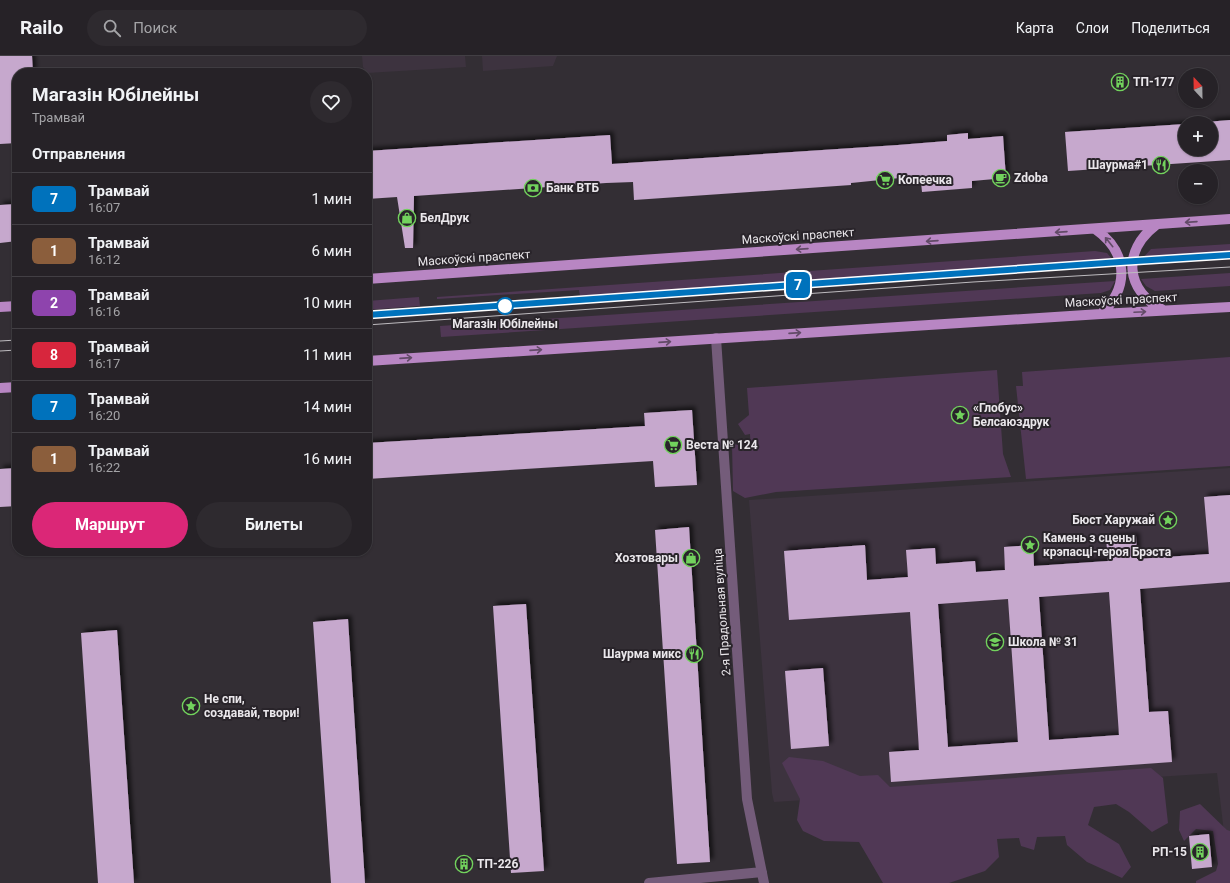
<!DOCTYPE html>
<html lang="ru">
<meta charset="utf-8">
<style>
body{margin:0;font-family:Roboto,sans-serif;background:#2e2a2f;color:#f1f3f6;height:100vh;display:flex;flex-direction:column;font-size:15px;white-space:nowrap}
*{box-sizing:border-box;margin:0}
p{font-size:13px;color:#a4a4a7}
.icon{flex:none;width:22px;height:22px;fill:none;stroke:currentColor;stroke-width:2;stroke-linecap:round;stroke-linejoin:round}
.map{position:relative;flex:1;overflow:hidden}
.sheet{position:absolute;left:12px;top:12px;width:360px;height:488px;display:flex;flex-direction:column;background:#262227;border-radius:16px;box-shadow:0 1px 3px #0004,0 0 0 1px #423f44}
.sheet>*{flex:none}
.badge{padding:0 8px;border-radius:6px;font-size:14px;line-height:26px}
.needle{width:26px;rotate:338deg}
.controls{position:absolute;left:1178px;top:12px;display:grid;gap:8px}
.controls a{display:grid;place-items:center;width:40px;height:40px;border-radius:50%;background:#262227;box-shadow:0 1px 3px #0004,0 0 0 1px #423f44;font-size:20px}
.map>.badge{position:absolute;translate:-50% -50%;box-shadow:0 0 0 2px #fff}
h2{padding:0 20px;font-size:15px;line-height:36px}
.round{display:grid;place-items:center;flex:none;width:42px;height:42px;border-radius:21px;background:#2e2a2f}
.overview{display:flex;align-items:center;justify-content:space-between;height:68px;padding:0 20px}
h1{font-size:19px;font-weight:700;line-height:30px}
.button{display:flex;gap:8px;margin-top:auto;padding:8px 20px}
.button a{flex:1;height:46px;border-radius:24px;background:#db2777;color:#fff;font-size:16px;font-weight:700;line-height:46px;text-align:center}
.button a+a{background:#2e2a2f;color:#f1f3f6}
ul{padding:0;list-style:none}
li{display:flex;align-items:center;gap:12px;height:52px;padding:0 20px;border-top:1px solid #423f44}
li div{flex:1}
li b{display:block;font-size:15px}
li em{font-style:normal}
li .badge{min-width:44px;font-weight:700;text-align:center}
header{display:flex;align-items:center;gap:24px;box-sizing:border-box;height:56px;padding:0 20px;background:#262227;border-bottom:1px solid #423f44}
header strong{font-size:19px}
nav{display:flex;gap:22px;margin-inline-start:auto;font-size:14px}
.search{width:280px;height:36px;background:#2e2a2f;display:flex;align-items:center;gap:10px;box-sizing:border-box;padding:0 14px;border-radius:22px;color:#a4a4a7;font-size:15px}
.map>svg:first-child{display:block}
.built{fill:#3d333f}
.green{fill:#503855}
.building{fill:#c6a8cd;fill-rule:evenodd;filter:url(#shadow)}
.lines{fill:none;stroke-linecap:round;stroke-linejoin:round}
.minor{stroke:#745c7a;stroke-width:10}
.major{stroke:#b886c3;stroke-width:10}
.tram{stroke:#bebbbf;stroke-width:1}
.oneway{stroke:#624b67}
.line-casing{stroke:#fff;stroke-width:9}
.line{stroke:#0072bc;stroke-width:6}
.stop-dot{fill:#fff;stroke:#0072bc;stroke-width:2}
.labels{text-anchor:middle;stroke-width:4;stroke-linejoin:round;paint-order:stroke}
.poi-label{font-size:12px;font-weight:bold;fill:#eae7eb;stroke:#29242a;text-anchor:start}
.street-label{font-size:12px;fill:#eae7eb;stroke:#29242a}
.stop-label{font-size:12px;font-weight:bold;fill:#eae7eb;stroke:#29242a}
</style>
<header>
<strong>Railo</strong>
<div class="search"><svg class="icon" aria-label="search" viewBox="0 0 24 24"><circle cx="10" cy="10" r="6"/><path d="M15 15l6 6"/></svg>Поиск</div>
<nav><a>Карта</a><a>Слои</a><a>Поделиться</a></nav>
</header>
<div class="map">
<svg width="1230" height="827" viewBox="0 0 1230 827">
<defs>
<filter id="shadow"><feDropShadow dx="3.5" dy="-3.5" stdDeviation="2" flood-color="#0009"/></filter>
</defs>
<rect width="100%" height="100%" fill="#332e34"/>
<path class="built" d="M 362,0 L 465,0 L 466,11 L 367,17 L 363,11 Z
M 482,0 L 557,0 L 553,10 L 483,15 Z
M 1230,412 L 1230,819 L 1229,819 L 1217,717 L 774,746 L 772,737 L 749,444 Z"/>
<path class="green" d="M 1230,188 L 1230,197 L 1142,203 L 1151,193 Z
M 1095,195 L 1107,197 L 1113,204 L 580,240 L 579,234 L 437,243 L 437,241 Z
M 1230,217 L 1230,230 L 1155,235 L 1146,230 L 1141,223 Z
M 1115,225 L 1110,234 L 1101,237 L 441,281 L 440,270 Z
M 419,241 L 420,250 L 367,254 L 367,245 Z
M 1230,301 L 1230,410 L 1026,423 L 1016,330 L 1023,330 L 1022,316 Z
M 997,314 L 1003,398 L 1011,421 L 776,436 L 745,442 L 733,435 L 732,388 L 747,390 L 751,395 L 750,378 L 745,379 L 738,368 L 749,359 L 747,332 Z
M 789,701 L 823,705 L 860,720 L 878,719 L 890,731 L 1151,712 L 1163,722 L 1168,767 L 1152,776 L 1129,756 L 1116,748 L 1094,751 L 1088,769 L 1119,788 L 1131,811 L 1122,822 L 1087,806 L 1067,789 L 1065,780 L 1037,781 L 1034,794 L 1021,790 L 1019,782 L 997,783 L 999,801 L 985,815 L 949,827 L 883,827 L 859,786 L 824,785 L 803,775 L 797,764 L 800,743 L 782,707 Z
M 1200,748 L 1227,774 L 1230,775 L 1230,827 L 1196,827 L 1196,825 L 1216,815 L 1218,808 L 1213,775 L 1196,773 L 1184,785 L 1179,774 L 1180,755 Z"/>
<path class="building" d="M 0,0 L 32,0 L 33,17 L 17,17 L 17,87 L 0,88 Z
M 1230,64 L 1230,104 L 1068,115 L 1065,76 L 1185,68 L 1185,93 L 1211,93 L 1211,67 L 1194,67 Z
M 968,77 L 968,83 L 1003,80 L 1006,122 L 972,125 L 972,132 L 922,136 L 921,126 L 901,128 L 900,122 L 851,127 L 851,129 L 634,144 L 633,126 L 606,127 L 414,140 L 413,192 L 405,192 L 397,141 L 367,143 L 367,95 L 610,79 L 612,108 L 898,89 L 947,85 L 947,79 Z
M 17,148 L 17,185 L 0,187 L 0,149 Z
M 692,354 L 697,429 L 655,431 L 653,405 L 367,423 L 367,387 L 645,370 L 644,357 Z
M 17,412 L 17,450 L 0,451 L 0,413 Z
M 1230,439 L 1230,526 L 1140,533 L 1149,656 L 1168,655 L 1172,706 L 891,726 L 889,696 L 919,694 L 910,556 L 789,564 L 784,495 L 865,489 L 867,524 L 908,521 L 906,494 L 935,492 L 936,508 L 975,505 L 976,516 L 1005,514 L 1004,491 L 1033,489 L 1034,510 L 1108,505 L 1106,482 L 1136,480 L 1137,503 L 1209,498 L 1204,441 ZM 1109,536 L 1119,679 L 1049,684 L 1039,541 ZM 1008,543 L 1018,686 L 948,691 L 938,548 Z
M 689,471 L 710,806 L 677,808 L 655,474 Z
M 526,548 L 544,815 L 511,817 L 493,550 Z
M 348,563 L 365,827 L 331,827 L 313,566 Z
M 117,574 L 134,827 L 98,827 L 81,577 Z
M 823,612 L 829,690 L 791,693 L 785,615 Z
M 1209,778 L 1212,811 L 1192,813 L 1189,780 Z"/>
<g class="lines">
<path class="minor" d="M 716,282 L 747,743 L 764,827
M 649,827 L 762,816"/>
<path class="major" d="M 1156,169 C 1122,195 1125,234 1163,254
M 1095,173 C 1128,196 1130,231 1101,258
M 367,223 L 1230,163
M 0,251 L 17,250
M 367,305 L 1101,258 L 1230,251
M 0,332 L 17,331"/>
<path class="tram" d="M 367,259 L 1120,206 L 1230,199
M 367,269 L 973,226 L 1230,211
M 0,285 L 17,284
M 0,295 L 17,294"/>
</g>
<defs><path id="oneway-shaft" d="M-6 0H5M1.5-3L5.5 0L1.5 3" fill="none" stroke-width="1.6" stroke-linecap="round" stroke-linejoin="round"/></defs>
<g class="oneway">
<use href="#oneway-shaft" transform="translate(1191 166) rotate(176)"/>
<use href="#oneway-shaft" transform="translate(1061 176) rotate(176)"/>
<use href="#oneway-shaft" transform="translate(932 185) rotate(176)"/>
<use href="#oneway-shaft" transform="translate(1109 186) rotate(-129)"/>
<use href="#oneway-shaft" transform="translate(802 193) rotate(176)"/>
<use href="#oneway-shaft" transform="translate(1140 256) rotate(-3)"/>
<use href="#oneway-shaft" transform="translate(795 277) rotate(-4)"/>
<use href="#oneway-shaft" transform="translate(665 286) rotate(-4)"/>
<use href="#oneway-shaft" transform="translate(536 294) rotate(-4)"/>
<use href="#oneway-shaft" transform="translate(406 302) rotate(-4)"/>
</g>
<g class="lines">
<defs>
<path id="line" d="M 367,259 L 1120,206 L 1230,199"/>
</defs>
<use href="#line" class="line-casing"/>
<use href="#line" class="line"/>
</g>
<defs>
<symbol id="building-ring" viewBox="-11 -11 22 22"><circle r="9.5" fill="#29242a" stroke="#72d25d" stroke-width="1.5"/><path d="M-4-6H4V6H1V3H-1V6H-4ZM-2.5-4.3h1.7v1.8h-1.7ZM.8-4.3h1.7v1.8H.8ZM-2.5-1h1.7V.8h-1.7ZM.8-1h1.7V.8H.8Z" fill="#72d25d"/></symbol>
<symbol id="restaurant-ring" viewBox="-11 -11 22 22"><circle r="9.5" fill="#29242a" stroke="#72d25d" stroke-width="1.5"/><path d="M-5-6h1v4h1v-4h1v4h1v-4h1v5L-1.5 .5V6h-2V.5L-5-1ZM5-6V6H3V1.5H1.5Q1.5-4 5-6Z" fill="#72d25d"/></symbol>
<symbol id="cafe-ring" viewBox="-11 -11 22 22"><circle r="9.5" fill="#29242a" stroke="#72d25d" stroke-width="1.5"/><path d="M-5.5-4.5H6V0H3Q3 3.5 0 3.5H-2.5Q-5.5 3.5-5.5 0ZM3-3.2v2h1.7v-2ZM-6 4.5H4V6H-6Z" fill="#72d25d"/></symbol>
<symbol id="supermarket-ring" viewBox="-11 -11 22 22"><circle r="9.5" fill="#29242a" stroke="#72d25d" stroke-width="1.5"/><path d="M-6-5.5h2.5l.6 2H6L4.5 2H-2.5L-4.4-4H-6ZM-1.5 3.2a1.3 1.3 0 1 0 .1 0ZM3 3.2a1.3 1.3 0 1 0 .1 0Z" fill="#72d25d"/></symbol>
<symbol id="bank-ring" viewBox="-11 -11 22 22"><circle r="9.5" fill="#29242a" stroke="#72d25d" stroke-width="1.5"/><path d="M-6-4H6V4H-6ZM0-2.3a2.3 2.3 0 1 0 0 4.6a2.3 2.3 0 1 0 0-4.6Z" fill="#72d25d"/></symbol>
<symbol id="shop-ring" viewBox="-11 -11 22 22"><circle r="9.5" fill="#29242a" stroke="#72d25d" stroke-width="1.5"/><path d="M-5-2.5h2.3a2.7 3.5 0 0 1 5.4 0H5L5.5 6h-11ZM-1.5-2.5h3a1.5 2.3 0 0 0-3 0Z" fill="#72d25d"/></symbol>
<symbol id="sight-ring" viewBox="-11 -11 22 22"><circle r="9.5" fill="#29242a" stroke="#72d25d" stroke-width="1.5"/><path d="M0-6L1.8-2.2L6-1.7L2.9 1.2L3.7 5.4L0 3.3L-3.7 5.4L-2.9 1.2L-6-1.7L-1.8-2.2Z" fill="#72d25d"/></symbol>
<symbol id="school-ring" viewBox="-11 -11 22 22"><circle r="9.5" fill="#29242a" stroke="#72d25d" stroke-width="1.5"/><path d="M0-5L7-2L0 1L-7-2ZM-4 1L0 2.5L4 1V4Q0 6-4 4Z" fill="#72d25d"/></symbol>
</defs>
<g fill-rule="evenodd">
<use href="#building-ring" x="1110" y="16" width="20" height="20"/>
<use href="#restaurant-ring" x="1151" y="99" width="20" height="20"/>
<use href="#cafe-ring" x="991" y="112" width="20" height="20"/>
<use href="#supermarket-ring" x="875" y="114" width="20" height="20"/>
<use href="#bank-ring" x="523" y="122" width="20" height="20"/>
<use href="#shop-ring" x="397" y="152" width="20" height="20"/>
<use href="#sight-ring" x="950" y="349" width="20" height="20"/>
<use href="#supermarket-ring" x="663" y="379" width="20" height="20"/>
<use href="#sight-ring" x="1158" y="454" width="20" height="20"/>
<use href="#sight-ring" x="1020" y="479" width="20" height="20"/>
<use href="#shop-ring" x="681" y="492" width="20" height="20"/>
<use href="#school-ring" x="985" y="576" width="20" height="20"/>
<use href="#restaurant-ring" x="684" y="588" width="20" height="20"/>
<use href="#sight-ring" x="181" y="640" width="20" height="20"/>
<use href="#building-ring" x="1190" y="786" width="20" height="20"/>
<use href="#building-ring" x="454" y="798" width="20" height="20"/>
</g>
<circle class="stop-dot" cx="505" cy="250" r="8"/>
<g class="labels">
<g class="poi-label">
<text x="1133" y="30">ТП-177</text>
<text x="1148" y="113" text-anchor="end">Шаурма#1</text>
<text x="1014" y="126">Zdoba</text>
<text x="898" y="128">Копеечка</text>
<text x="546" y="136">Банк ВТБ</text>
<text x="420" y="166">БелДрук</text>
<text x="973" y="356">«Глобус»<tspan x="973" dy="14">Белсаюздрук</tspan></text>
<text x="686" y="393">Веста № 124</text>
<text x="1155" y="468" text-anchor="end">Бюст Харужай</text>
<text x="1043" y="486">Камень з сцены<tspan x="1043" dy="14">крэпасці-героя Брэста</tspan></text>
<text x="678" y="506" text-anchor="end">Хозтовары</text>
<text x="1008" y="590">Школа № 31</text>
<text x="681" y="602" text-anchor="end">Шаурма микс</text>
<text x="204" y="647">Не спи,<tspan x="204" dy="14">создавай, твори!</tspan></text>
<text x="1187" y="800" text-anchor="end">РП-15</text>
<text x="477" y="812">ТП-226</text>
</g>
<g class="street-label">
<text transform="translate(798 180) rotate(-4)" y="4">Маскоўскі праспект</text>
<text transform="translate(474 202) rotate(-4)" y="4">Маскоўскі праспект</text>
<text transform="translate(1121 244) rotate(-3)" y="4">Маскоўскі праспект</text>
<text transform="translate(722 556) rotate(-94)" y="4">2-я Прадольная вуліца</text>
</g>
<g class="stop-label">
<text x="505" y="272">Магазін Юбілейны</text>
</g>
</g>
</svg>
<div class="controls">
<a><svg class="needle" viewBox="-14 -14 28 28"><path d="M0-13l5 13h-10z" fill="#e53935"/><path d="M0 13l5-13h-10z" fill="#a4a4a7"/></svg></a>
<a>+</a>
<a>−</a>
</div>
<b class="badge" style="left:798px;top:229px;background:#0072bc;color:#fff">7</b>
<section class="sheet">
<div class="overview"><div><h1>Магазін Юбілейны</h1><p>Трамвай</p></div><a class="round"><svg class="icon" aria-label="heart" viewBox="0 0 24 24"><path d="M12 20l-8-8c-3-5 5-10 8-4 3-6 11-1 8 4z"/></svg></a></div>
<h2>Отправления</h2>
<ul>
<li><span class="badge" style="background:#0072bc;color:#fff">7</span><div><b>Трамвай</b><p>16:07</p></div><em>1 мин</em></li>
<li><span class="badge" style="background:#8b5e3c;color:#fff">1</span><div><b>Трамвай</b><p>16:12</p></div><em>6 мин</em></li>
<li><span class="badge" style="background:#8e44ad;color:#fff">2</span><div><b>Трамвай</b><p>16:16</p></div><em>10 мин</em></li>
<li><span class="badge" style="background:#d7263d;color:#fff">8</span><div><b>Трамвай</b><p>16:17</p></div><em>11 мин</em></li>
<li><span class="badge" style="background:#0072bc;color:#fff">7</span><div><b>Трамвай</b><p>16:20</p></div><em>14 мин</em></li>
<li><span class="badge" style="background:#8b5e3c;color:#fff">1</span><div><b>Трамвай</b><p>16:22</p></div><em>16 мин</em></li>
</ul>
<div class="button"><a>Маршрут</a><a>Билеты</a></div>
</section>
</div>
